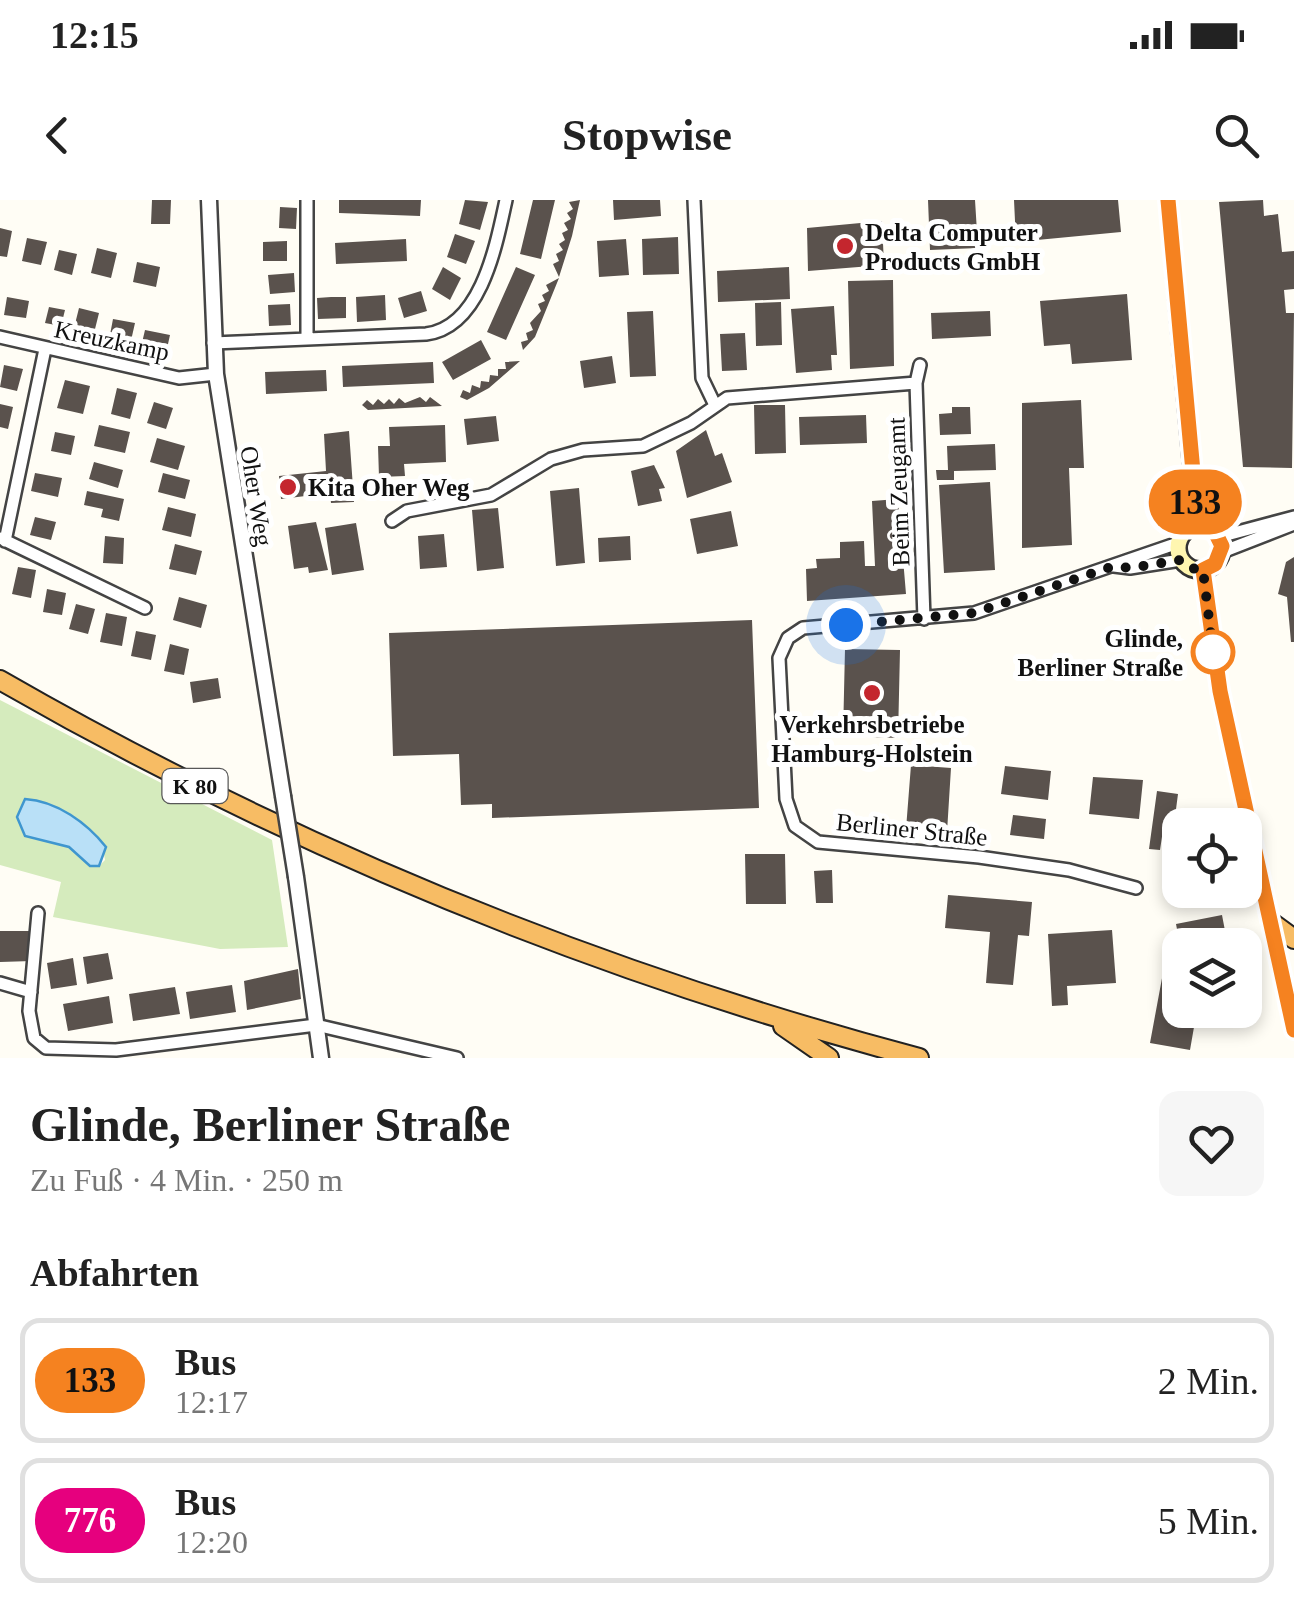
<!DOCTYPE html>
<html lang="de">
<meta charset="utf-8">
<style>
body{margin:0;font-family:Georgia,serif;background:#f6f6f6;color:#222;height:100vh;display:flex;flex-direction:column;font-size:38px;white-space:nowrap}
*{box-sizing:border-box;margin:0}
p{font-size:32px;color:#767676}
.icon{flex:none;width:55px;height:55px;fill:none;stroke:currentColor;stroke-width:2;stroke-linecap:round;stroke-linejoin:round}
.map{position:relative;height:858px;overflow:hidden}
.sheet{display:flex;flex-direction:column;background:#fff;flex:1}
.sheet>*{flex:none}
.badge{padding:0 20px;border-radius:32px;font-size:35px;line-height:65px}
.tools{position:absolute;left:1162px;top:608px;display:grid;gap:20px}
.tools a{display:grid;place-items:center;width:100px;height:100px;border-radius:20px;background:#fff;box-shadow:0 5px 15px #0003;font-size:50px}
.you{position:absolute;width:50px;height:50px;margin:-25px;border:8px solid #fff;border-radius:50%;background:#1a73e8;box-shadow:0 0 0 15px #1a73e833}
.map>.badge{position:absolute;translate:-50% -50%;box-shadow:0 0 0 5px #fff}
h2{padding:0 30px;font-size:38px;line-height:90px}
.round{display:grid;place-items:center;flex:none;width:105px;height:105px;border-radius:20px;background:#f6f6f6}
.head{display:flex;align-items:center;justify-content:space-between;height:170px;padding:0 30px}
h1{font-size:48px;font-weight:600;line-height:75px}
ul{padding:0;list-style:none}
li{display:flex;align-items:center;gap:30px;height:125px;margin:0 20px 15px;padding:0 10px;border:5px solid #e0e0e0;border-radius:20px}
li div{flex:1}
li b{display:block;font-size:38px}
li em{font-style:normal}
li .badge{min-width:110px;font-weight:700;text-align:center}
.status{display:flex;justify-content:space-between;align-items:center;height:70px;padding:0 50px;background:#fff;direction:ltr}
.status svg{height:28px;fill:currentColor}
header{display:flex;justify-content:space-between;align-items:center;height:130px;padding:0 30px;background:#fff;font-size:45px;font-weight:600}
.map>svg:first-child{display:block}
.green{fill:#d5ebbd;fill-rule:evenodd}
.water{fill:#b9e0f7;stroke:#3f96cf;stroke-width:2.5}
.building{fill:#5a524d}
.lines{fill:none;stroke-linecap:round;stroke-linejoin:round}
.minor-casing{stroke:#444;stroke-width:16}
.tertiary-casing{stroke:#444;stroke-width:19}
.secondary-casing{stroke:#333;stroke-width:20}
.trunk-casing{stroke:#222;stroke-width:22}
.minor{stroke:#fff;stroke-width:11}
.tertiary{stroke:#fff;stroke-width:14}
.secondary{stroke:#fff6b0;stroke-width:15}
.trunk{stroke:#f7bc64;stroke-width:18}
.tertiary-bridge-casing{stroke:#444;stroke-width:19;stroke-linecap:butt}
.tertiary-bridge{stroke:#fff;stroke-width:14}
.line-casing{stroke:#fff;stroke-width:22}
.line{stroke:#f58220;stroke-width:15}
.walk{stroke:#111;stroke-width:10;stroke-dasharray:0 18}
.poi-dot{fill:#c4262e;stroke:#fff;stroke-width:4}
.stop-dot{fill:#fff;stroke:#f58220;stroke-width:5}
.labels{text-anchor:middle;stroke-width:10;stroke-linejoin:round;paint-order:stroke}
.shield{fill:#fff;stroke:#585858;stroke-width:2.5}
.shield-label{font-size:22px;font-weight:bold;fill:#111}
.poi-label{font-size:25px;font-weight:bold;fill:#111;stroke:#fff;text-anchor:start}
.street-label{font-size:25px;fill:#111;stroke:#fff}
.stop-label{font-size:25px;font-weight:bold;fill:#111;stroke:#fff;text-anchor:end}
</style>
<div class="status"><b>12:15</b><svg viewBox="0 0 49 12"><path d="M0 12V9h3v3zM5 12V6h3v6zM10 12V3h3v9zM15 12V0h3v12zM26 1h20v11H26zM47 4h2v5h-2z"/></svg></div>
<header><svg class="icon" aria-label="back" viewBox="0 0 24 24"><path d="M15 5l-7 7 7 7"/></svg>Stopwise<svg class="icon" aria-label="search" viewBox="0 0 24 24"><circle cx="10" cy="10" r="6"/><path d="M15 15l6 6"/></svg></header>
<div class="map">
<svg width="1294" height="858" viewBox="0 0 1294 858">
<rect width="100%" height="100%" fill="#fffdf5"/>
<path class="green" d="M 0,500 L 272,640 L 288,747 L 220,749 L 53,717 L 61,682 L 0,665 ZM 25,599 C 56,601 103,626 105,660 L 99,666 L 59,642 L 33,639 Z"/>
<path class="water" d="M 25,599 C 57,601 87,623 106,647 L 99,666 L 90,666 L 69,647 L 25,636 L 17,617 Z"/>
<path class="building" d="M 152,0 L 171,0 L 170,24 L 151,24 Z
M 339,0 L 421,0 L 420,16 L 339,13 Z
M 465,0 L 488,2 L 480,30 L 459,24 Z
M 533,0 L 555,0 L 541,59 L 520,54 Z
M 580,0 L 572,36 L 559,77 L 553,64 L 559,61 L 556,54 L 563,50 L 559,44 L 565,40 L 562,33 L 568,30 L 564,23 L 571,19 L 567,13 L 573,9 L 569,2 Z
M 613,0 L 660,0 L 661,16 L 614,20 Z
M 928,0 L 975,0 L 978,48 L 930,50 Z
M 1014,0 L 1118,0 L 1121,32 L 1016,42 Z
M 1263,0 L 1264,16 L 1278,14 L 1282,52 L 1294,51 L 1294,89 L 1284,90 L 1286,113 L 1294,113 L 1292,268 L 1243,267 L 1219,2 Z
M 280,7 L 297,8 L 296,29 L 279,28 Z
M 882,21 L 884,65 L 808,71 L 807,28 Z
M 0,28 L 12,31 L 7,57 L 0,56 Z
M 455,34 L 475,41 L 466,64 L 447,57 Z
M 678,37 L 679,74 L 643,75 L 642,39 Z
M 27,38 L 47,42 L 41,65 L 22,61 Z
M 406,39 L 407,61 L 336,64 L 335,43 Z
M 626,39 L 629,75 L 599,77 L 597,41 Z
M 287,41 L 287,61 L 263,61 L 263,42 Z
M 97,48 L 117,53 L 111,78 L 91,73 Z
M 59,50 L 77,54 L 72,75 L 54,70 Z
M 137,62 L 160,67 L 156,87 L 133,82 Z
M 443,67 L 461,78 L 450,100 L 432,89 Z
M 516,67 L 535,75 L 506,140 L 487,132 Z
M 789,67 L 790,99 L 718,102 L 717,71 Z
M 294,73 L 295,92 L 270,94 L 268,75 Z
M 559,78 L 535,137 L 523,150 L 521,142 L 528,140 L 526,133 L 533,130 L 530,123 L 541,111 L 538,104 L 545,101 L 542,95 L 549,91 L 546,85 Z
M 893,80 L 894,166 L 850,169 L 848,81 Z
M 421,91 L 427,111 L 404,118 L 398,98 Z
M 1127,94 L 1132,160 L 1072,164 L 1070,144 L 1044,146 L 1040,101 Z
M 385,95 L 386,120 L 357,122 L 356,97 Z
M 7,97 L 29,101 L 26,118 L 4,115 Z
M 331,97 L 346,97 L 346,118 L 318,119 L 317,98 Z
M 781,102 L 782,145 L 756,146 L 755,103 Z
M 290,104 L 291,125 L 269,126 L 268,105 Z
M 834,106 L 837,155 L 831,155 L 832,170 L 796,173 L 791,109 Z
M 49,107 L 65,110 L 61,126 L 45,123 Z
M 79,108 L 99,113 L 93,137 L 73,132 Z
M 653,111 L 656,176 L 630,177 L 627,112 Z
M 990,111 L 991,136 L 932,139 L 931,113 Z
M 113,119 L 135,123 L 130,145 L 109,140 Z
M 145,130 L 170,135 L 166,153 L 141,147 Z
M 745,133 L 747,170 L 722,171 L 720,134 Z
M 481,140 L 491,159 L 453,180 L 442,162 Z
M 612,156 L 616,183 L 584,188 L 580,161 Z
M 520,161 L 489,188 L 467,200 L 460,197 L 463,190 L 470,193 L 472,185 L 480,188 L 481,181 L 489,182 L 490,175 L 498,176 L 498,169 L 506,169 L 505,162 Z
M 433,162 L 434,183 L 343,187 L 342,166 Z
M 4,165 L 23,169 L 17,191 L 0,187 Z
M 326,170 L 327,191 L 266,194 L 265,172 Z
M 65,180 L 90,186 L 83,214 L 57,208 Z
M 117,188 L 137,193 L 130,219 L 111,214 Z
M 420,197 L 426,202 L 430,197 L 442,206 L 368,210 L 362,205 L 367,200 L 373,205 L 378,199 L 384,204 L 389,199 L 394,204 L 399,198 L 405,203 Z
M 1081,200 L 1084,268 L 1069,268 L 1072,345 L 1022,348 L 1022,203 Z
M 154,202 L 173,208 L 166,229 L 147,223 Z
M 0,204 L 13,207 L 8,229 L 0,227 Z
M 754,205 L 785,205 L 786,253 L 755,254 Z
M 952,207 L 970,207 L 971,234 L 940,235 L 939,214 L 952,213 Z
M 866,215 L 867,243 L 800,245 L 799,217 Z
M 496,216 L 499,241 L 467,245 L 464,219 Z
M 99,225 L 130,232 L 125,253 L 94,246 Z
M 445,225 L 446,262 L 404,264 L 405,276 L 379,277 L 378,246 L 390,246 L 389,227 Z
M 706,230 L 715,256 L 722,253 L 732,282 L 687,298 L 676,251 Z
M 349,231 L 354,302 L 331,303 L 330,293 L 281,299 L 279,276 L 326,271 L 324,234 Z
M 55,232 L 75,236 L 71,255 L 51,251 Z
M 157,238 L 185,246 L 178,270 L 150,262 Z
M 995,244 L 996,270 L 954,271 L 954,280 L 937,280 L 936,270 L 948,270 L 947,246 Z
M 94,262 L 123,270 L 118,288 L 89,279 Z
M 654,265 L 665,288 L 659,289 L 662,301 L 638,306 L 631,271 Z
M 35,273 L 62,278 L 58,297 L 31,291 Z
M 163,273 L 190,280 L 185,299 L 158,292 Z
M 990,282 L 995,370 L 944,373 L 939,285 Z
M 579,288 L 585,363 L 556,366 L 550,291 Z
M 87,291 L 124,299 L 119,321 L 101,317 L 103,309 L 84,305 Z
M 898,299 L 906,394 L 807,401 L 806,369 L 817,368 L 816,359 L 840,358 L 840,342 L 864,341 L 865,366 L 875,366 L 872,301 Z
M 168,307 L 196,314 L 191,337 L 162,330 Z
M 498,308 L 504,368 L 477,371 L 472,310 Z
M 731,311 L 738,346 L 697,354 L 690,319 Z
M 35,317 L 56,322 L 51,340 L 30,335 Z
M 316,322 L 328,370 L 309,373 L 308,367 L 294,369 L 288,326 Z
M 356,323 L 364,370 L 332,375 L 325,328 Z
M 444,334 L 447,367 L 420,369 L 418,336 Z
M 105,336 L 124,338 L 123,364 L 103,363 Z
M 630,336 L 631,360 L 599,362 L 598,338 Z
M 175,344 L 202,351 L 196,375 L 169,369 Z
M 1294,357 L 1294,442 L 1291,442 L 1287,397 L 1278,394 L 1286,362 Z
M 18,367 L 36,370 L 31,398 L 12,394 Z
M 47,389 L 66,393 L 62,415 L 43,412 Z
M 179,397 L 207,405 L 201,428 L 173,420 Z
M 76,404 L 95,409 L 88,434 L 69,429 Z
M 106,413 L 127,417 L 122,446 L 100,442 Z
M 752,420 L 759,608 L 492,618 L 492,604 L 461,605 L 459,554 L 393,556 L 389,433 Z
M 136,431 L 156,435 L 151,460 L 131,456 Z
M 170,444 L 189,449 L 184,475 L 164,471 Z
M 845,449 L 900,450 L 898,538 L 843,536 Z
M 218,478 L 221,498 L 193,503 L 190,482 Z
M 911,565 L 951,568 L 947,632 L 906,629 Z
M 1005,566 L 1051,571 L 1048,600 L 1001,594 Z
M 1093,577 L 1143,580 L 1139,619 L 1089,614 Z
M 1157,591 L 1178,594 L 1173,632 L 1163,630 L 1160,650 L 1149,649 Z
M 1013,615 L 1046,619 L 1044,639 L 1010,635 Z
M 745,654 L 785,654 L 786,704 L 746,704 Z
M 832,670 L 833,703 L 816,703 L 814,671 Z
M 948,695 L 1032,702 L 1029,736 L 1018,735 L 1013,785 L 986,783 L 990,732 L 945,728 Z
M 1222,715 L 1226,736 L 1180,745 L 1176,724 Z
M 1112,730 L 1116,783 L 1067,786 L 1068,805 L 1052,806 L 1048,734 Z
M 0,731 L 32,731 L 32,761 L 0,762 Z
M 108,753 L 113,779 L 87,784 L 83,757 Z
M 73,758 L 77,785 L 51,789 L 47,763 Z
M 1165,762 L 1180,764 L 1180,810 L 1197,810 L 1190,850 L 1150,843 Z
M 298,769 L 301,799 L 247,810 L 244,781 Z
M 232,785 L 236,812 L 190,819 L 186,792 Z
M 175,787 L 180,814 L 133,821 L 129,794 Z
M 109,796 L 113,823 L 68,831 L 63,804 Z"/>
<g class="lines">
<defs>
<path id="minor" d="M 307,0 L 307,139
M 694,0 L 702,178 L 714,203
M 0,137 L 179,178 L 216,174
M 213,143 L 426,134 C 481,127 496,46 506,0
M 920,165 L 916,183 L 924,419
M 392,321 L 407,311 L 491,295 L 551,259 L 583,250 L 643,246 L 691,223 L 727,198 L 916,183
M 1219,337 L 1294,317
M 0,338 L 145,408
M 5,341 L 45,149
M 1222,352 L 1294,324
M 1114,366 L 1130,368 L 1181,360
M 1136,688 L 1069,670 L 979,657 L 818,642 L 795,626 L 786,599 L 779,458 L 788,438 L 803,428 L 974,413 L 1178,343
M 38,713 L 29,811 L 34,838 L 46,848 L 116,850 L 316,825 L 457,858
M 0,783 L 31,792"/>
<path id="tertiary" d="M 209,0 L 216,174 L 283,596
M 296,677 L 321,858"/>
<path id="secondary" d="M 1168,0 L 1197,326
M1178 348a22 22 0 1 1 44 0a22 22 0 1 1-44 0Z
M 1203,370 L 1220,491 L 1294,830"/>
<path id="trunk" d="M 0,480 C 290,647 596,772 919,858
M 1271,722 L 1294,739
M 1290,809 L 1294,791
M 783,826 L 829,858"/>
</defs>
<use href="#minor" class="minor-casing"/>
<use href="#tertiary" class="tertiary-casing"/>
<use href="#secondary" class="secondary-casing"/>
<use href="#trunk" class="trunk-casing"/>
<use href="#minor" class="minor"/>
<use href="#tertiary" class="tertiary"/>
<use href="#secondary" class="secondary"/>
<use href="#trunk" class="trunk"/>
<defs>
<path id="tertiary-bridge" d="M 283,596 L 296,677"/>
</defs>
<use href="#tertiary-bridge" class="tertiary-bridge-casing"/>
<use href="#tertiary-bridge" class="tertiary-bridge"/>
</g>
<g class="lines">
<defs>
<path id="line" d="M 1168,0 L 1198,326 L 1215,332 L 1222,346 L 1215,364 L 1203,370 L 1220,491 L 1294,830"/>
</defs>
<use href="#line" class="line-casing"/>
<use href="#line" class="line"/>
<path class="walk" d="M 846,425 L 974,413 L 1114,366 L 1130,368 L 1181,360 L 1190,368 L 1203,370 L 1213,452"/>
</g>
<g class="poi-dot">
<circle cx="845" cy="46" r="10"/>
<circle cx="288" cy="287" r="10"/>
<circle cx="872" cy="493" r="10"/>
</g>
<circle class="stop-dot" cx="1213" cy="452" r="20"/>
<g class="labels">
<rect class="shield" x="162.5" y="569" width="65" height="34" rx="8"/>
<g class="shield-label">
<text x="195" y="594">K 80</text>
</g>
<g class="poi-label">
<text x="865" y="41">Delta Computer<tspan x="865" dy="29">Products GmbH</tspan></text>
<text x="308" y="296">Kita Oher Weg</text>
<text x="872" y="533" text-anchor="middle">Verkehrsbetriebe<tspan x="872" dy="29">Hamburg-Holstein</tspan></text>
</g>
<g class="street-label">
<text transform="translate(112 140) rotate(12)" y="9">Kreuzkamp</text>
<text transform="translate(898 292) rotate(-92)" y="9">Beim Zeugamt</text>
<text transform="translate(257 296) rotate(81)" y="9">Oher Weg</text>
<text transform="translate(912 629) rotate(6)" y="9">Berliner Straße</text>
</g>
<g class="stop-label">
<text x="1183" y="447">Glinde,<tspan x="1183" dy="29">Berliner Straße</tspan></text>
</g>
</g>
</svg>
<div class="tools">
<a><svg class="icon" aria-label="locate" viewBox="0 0 24 24"><circle cx="12" cy="12" r="6"/><path d="M12 2v4M12 18v4M2 12h4M18 12h4"/></svg></a>
<a><svg class="icon" aria-label="layers" viewBox="0 0 24 24"><path d="M12 4l9 5-9 5-9-5zM3 14l9 5 9-5"/></svg></a>
</div>
<div class="you" style="left:846px;top:425px"></div>
<b class="badge" style="left:1195px;top:302px;background:#f58220;color:#111">133</b>
</div>
<section class="sheet">
<div class="head"><div><h1>Glinde, Berliner Straße</h1><p>Zu Fuß · 4 Min. · 250 m</p></div><a class="round"><svg class="icon" aria-label="heart" viewBox="0 0 24 24"><path d="M12 20l-8-8c-3-5 5-10 8-4 3-6 11-1 8 4z"/></svg></a></div>
<h2>Abfahrten</h2>
<ul>
<li><span class="badge" style="background:#f58220;color:#111">133</span><div><b>Bus</b><p>12:17</p></div><em>2 Min.</em></li>
<li><span class="badge" style="background:#e6007e;color:#fff">776</span><div><b>Bus</b><p>12:20</p></div><em>5 Min.</em></li>
</ul>
</section>
